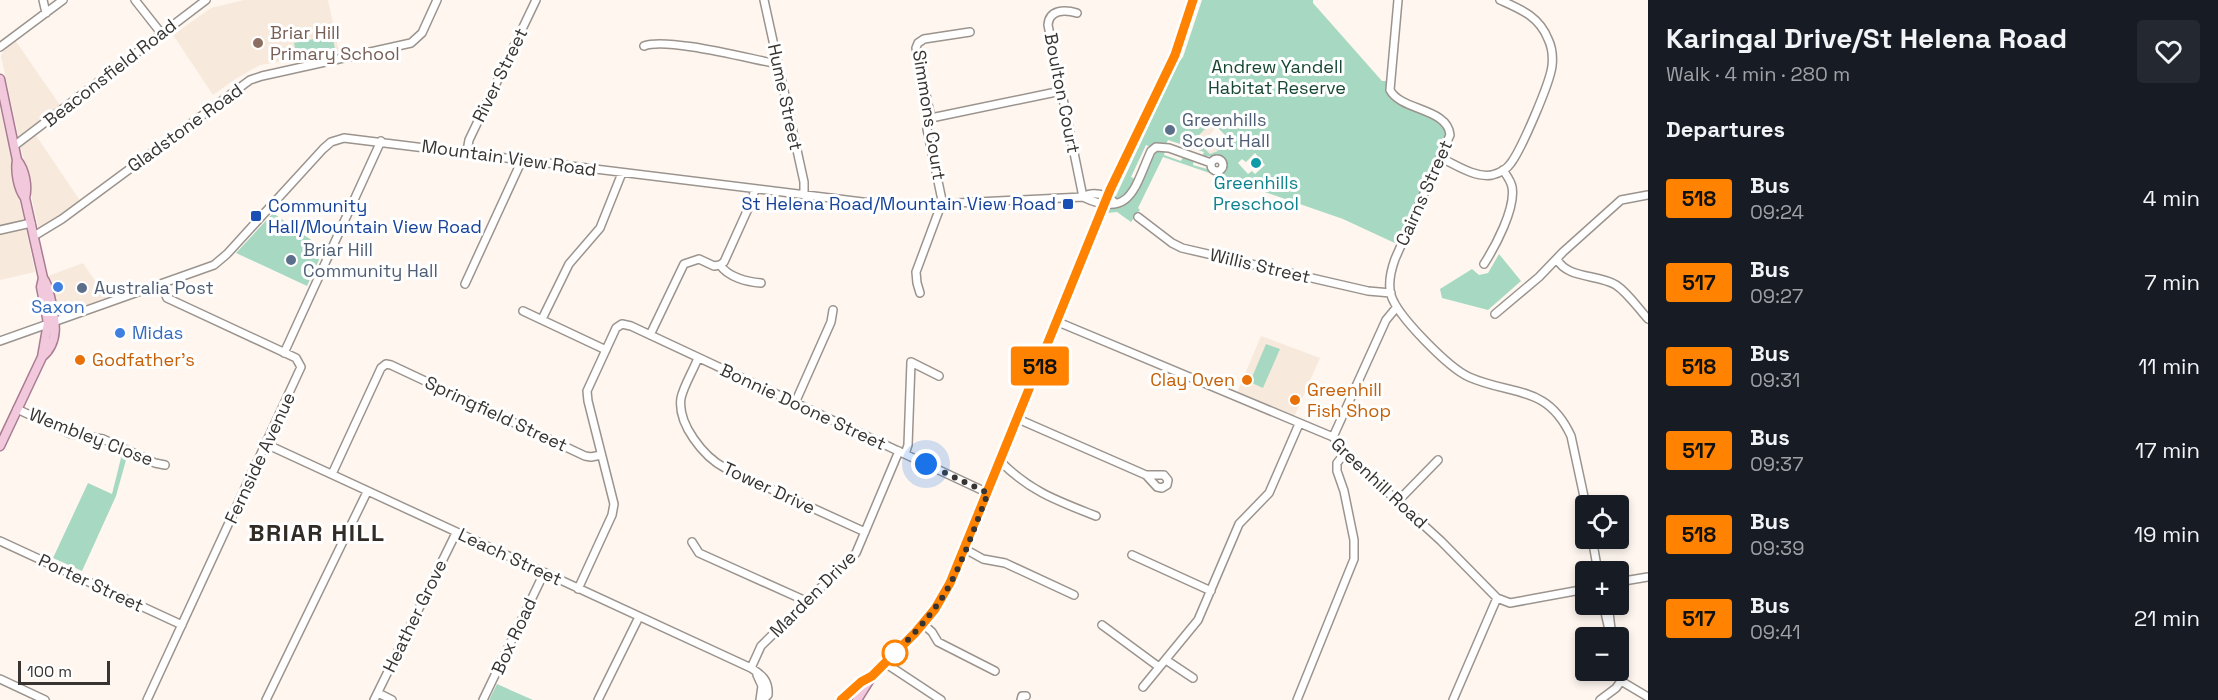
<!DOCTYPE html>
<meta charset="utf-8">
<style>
body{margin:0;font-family:"Space Grotesk",sans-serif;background:#242831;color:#f1f3f6;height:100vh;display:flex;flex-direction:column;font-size:22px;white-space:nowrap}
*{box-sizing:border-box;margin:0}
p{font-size:20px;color:#9ea1a6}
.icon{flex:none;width:33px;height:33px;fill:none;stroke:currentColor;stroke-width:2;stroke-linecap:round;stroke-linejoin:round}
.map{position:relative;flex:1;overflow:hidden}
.panel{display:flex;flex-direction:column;background:#171b24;width:570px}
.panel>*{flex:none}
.badge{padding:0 12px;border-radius:4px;font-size:21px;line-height:39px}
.fabs{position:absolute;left:1575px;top:495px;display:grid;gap:12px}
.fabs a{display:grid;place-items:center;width:54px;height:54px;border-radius:6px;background:#171b24;box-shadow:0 3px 9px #0003;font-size:30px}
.scale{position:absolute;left:18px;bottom:15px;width:92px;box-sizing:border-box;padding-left:6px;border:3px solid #373431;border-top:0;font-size:16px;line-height:21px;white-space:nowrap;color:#373431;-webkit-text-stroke:4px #fff;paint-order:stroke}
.you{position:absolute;width:30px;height:30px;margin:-15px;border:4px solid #fff;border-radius:50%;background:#1a73e8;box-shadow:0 0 0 9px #1a73e833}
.map>.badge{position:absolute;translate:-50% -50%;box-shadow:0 0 0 3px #fff}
h2{padding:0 18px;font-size:22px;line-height:54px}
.round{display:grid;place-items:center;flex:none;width:63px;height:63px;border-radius:6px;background:#242831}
.head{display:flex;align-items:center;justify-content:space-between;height:102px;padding:0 18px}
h1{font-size:28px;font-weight:700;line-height:45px}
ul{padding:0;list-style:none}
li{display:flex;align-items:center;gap:18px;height:84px;padding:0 18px}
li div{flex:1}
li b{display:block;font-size:22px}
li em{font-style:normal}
li .badge{min-width:66px;font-weight:700;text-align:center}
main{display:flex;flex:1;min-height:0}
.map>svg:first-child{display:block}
.built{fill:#f7eadd}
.green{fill:#a7d9c2;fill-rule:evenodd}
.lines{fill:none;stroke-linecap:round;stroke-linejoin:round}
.minor-casing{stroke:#9b948e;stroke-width:10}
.major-casing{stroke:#aa7c91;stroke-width:11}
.minor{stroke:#fff;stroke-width:7}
.major{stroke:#f1c8dc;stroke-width:8}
.line-casing{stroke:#fff;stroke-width:14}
.line{stroke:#ff8200;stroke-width:9}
.walk{stroke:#373431;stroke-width:6;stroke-dasharray:0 10.8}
.education-dot{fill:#8d6e63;stroke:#fff;stroke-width:2}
.service-dot{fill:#5c6f8a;stroke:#fff;stroke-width:2}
.culture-dot{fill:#0f9aa8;stroke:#fff;stroke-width:2}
.transit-dot{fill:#1a4fb4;stroke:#fff;stroke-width:2}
.shop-dot{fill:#3f7fe0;stroke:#fff;stroke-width:2}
.food-dot{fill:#e8710a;stroke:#fff;stroke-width:2}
.stop-dot{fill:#fff;stroke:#ff8200;stroke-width:3}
.labels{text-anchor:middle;stroke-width:6;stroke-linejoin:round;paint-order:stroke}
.education-label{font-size:18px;fill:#785e54;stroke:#fff;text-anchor:start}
.park-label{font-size:18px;fill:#174734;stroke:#fff}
.street-label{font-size:18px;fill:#373431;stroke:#fff}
.service-label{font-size:18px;fill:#4e5e75;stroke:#fff;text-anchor:start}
.culture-label{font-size:18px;fill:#0d838f;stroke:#fff}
.transit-label{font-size:18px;fill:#164399;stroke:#fff;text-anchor:end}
.shop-label{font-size:18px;fill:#366cbe;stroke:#fff}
.food-label{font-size:18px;fill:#c56008;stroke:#fff;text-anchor:start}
.district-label{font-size:24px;font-weight:bold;letter-spacing:1.5px;fill:#312c26;stroke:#fff}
</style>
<main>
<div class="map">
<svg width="1648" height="700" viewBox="0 0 1648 700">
<rect width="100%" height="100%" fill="#fef6ef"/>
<path class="built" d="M 244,0 L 328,0 L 339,52 L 260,65 L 234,80 L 213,95 L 173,35 L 211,8 Z
M 15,40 L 62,108 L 33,131 L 81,202 L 45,228 L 40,229 L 38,226 L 1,56 L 5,48 Z
M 0,108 L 35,272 L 0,280 Z
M 1210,124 L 1215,129 L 1210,134 L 1219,143 L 1226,136 L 1218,151 L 1210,155 L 1203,147 L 1201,149 L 1183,143 Z
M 83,263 L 108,300 L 65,314 L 60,313 L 55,309 L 48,276 Z
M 1261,336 L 1320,358 L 1294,417 L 1237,393 Z"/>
<path class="green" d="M 1202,0 L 1313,0 L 1313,3 L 1382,81 L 1387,81 L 1387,92 L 1391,97 L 1437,119 L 1443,123 L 1448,134 L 1399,245 L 1343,219 L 1163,157 L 1138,208 L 1140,210 L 1131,222 L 1117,212 L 1107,213 L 1111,207 L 1124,205 L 1131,199 L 1157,150 L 1165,150 L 1164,155 L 1181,161 L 1183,157 L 1194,160 L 1193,165 L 1221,173 L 1225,168 L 1225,161 L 1220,157 L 1202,156 L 1204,152 L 1168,140 L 1166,144 L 1157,144 L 1151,147 L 1146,145 L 1131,177 L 1135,179 C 1130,189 1128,196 1117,200 L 1115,198 L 1178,63 L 1183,57 ZM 1210,124 L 1215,129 L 1217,127 L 1226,136 L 1214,147 L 1218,151 L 1210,154 L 1203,147 L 1201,149 L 1197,147 L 1199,144 L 1195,139 ZM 1255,153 L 1265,165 L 1255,174 L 1252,171 L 1248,174 L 1238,163 L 1242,159 L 1246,162 Z
M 324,37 L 333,37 L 335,50 L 297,57 L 294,43 Z
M 273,213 L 324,249 L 307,286 L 236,253 Z
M 1499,254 L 1521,281 L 1488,310 L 1442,298 L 1440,289 L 1472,269 L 1479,275 L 1488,273 Z
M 1266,344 L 1280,349 L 1263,388 L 1250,382 Z
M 119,454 L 128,458 L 126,460 L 116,496 L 82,571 L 53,558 L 88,483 L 112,494 L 121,458 Z
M 497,684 L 533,700 L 489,700 Z"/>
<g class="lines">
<defs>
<path id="minor" d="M 43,0 L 46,13
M 135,0 L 161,33
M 764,0 L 804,182 L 804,195
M 1398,0 L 1390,90 C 1401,111 1448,108 1450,135 L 1395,259 C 1391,270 1388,284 1391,295 C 1397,316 1449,368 1469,377 C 1512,396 1547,384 1571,436 L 1586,506
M 1077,13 C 1064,9 1049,10 1048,25 L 1083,197
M 644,46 C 667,37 750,59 778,64
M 0,47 L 63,0
M 931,118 L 1061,91
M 14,146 L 206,0
M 467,151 L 469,140 L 536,0
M 1441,158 C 1456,165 1475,178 1492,175 C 1500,173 1507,169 1511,163 C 1522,148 1550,83 1552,66 C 1553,57 1552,47 1548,39 C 1539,16 1520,9 1500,0
M1211 165a6 6 0 1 1 12 0a6 6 0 1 1-12 0Z
M 1083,197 C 1131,220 1135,186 1151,151 L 1156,147 L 1169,148 L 1211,163
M 943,205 L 927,129 L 928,122 L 931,118 L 916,48 L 918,43 L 924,39 L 970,32
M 1138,217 L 1172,243 L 1182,248 L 1368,291 L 1391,293
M 0,230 L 31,223
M 34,236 L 62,219 L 250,80 L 262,76 L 411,43 L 422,33 L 437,0
M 1557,259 C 1567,279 1598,274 1616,285 C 1628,293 1638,308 1648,319
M 1484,264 C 1495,247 1516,208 1512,187 C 1511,181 1507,176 1503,170
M 720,265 L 724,262 L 752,200 L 755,189
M 720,265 C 728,277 747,282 761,283
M 465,284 L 522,160
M 920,293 L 917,283 L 916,272 L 941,205
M 523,311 L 606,350
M 1495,314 L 1539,277 L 1563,252 L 1621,200 L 1648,195
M 542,319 L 569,264 L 600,228 L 622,173
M 1058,322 L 1333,437 L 1345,453 L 1441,541 L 1497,598 L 1510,603 L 1586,589
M 650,335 L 684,264 L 699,259 L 714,266 L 720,265
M 0,341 L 214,265 L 227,254 L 323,149 L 331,142 L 344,138 L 895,206 L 1083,197 C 1092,191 1107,194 1114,202
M 284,353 L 381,141
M 698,358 C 693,371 684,385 681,398 C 677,424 704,457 725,468 L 865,532
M 795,403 L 831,322 L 833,310
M 17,409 L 71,434 L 103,439 L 155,463 L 165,465
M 1018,419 L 1146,475 L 1164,475 L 1168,480 L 1167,485 L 1162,488 L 1157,487 L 1146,475
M 1333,437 L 1386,320 L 1396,308
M 266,444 L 751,668 C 762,675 769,680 768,695 L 763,700
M 905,454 L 908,445 L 911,362 L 939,376
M 1001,462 C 1031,492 1058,501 1096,516
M 332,474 L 381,368 L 386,364 L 391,365 L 585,456 L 591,457 L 601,455
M 1398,501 L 1438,460
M 1592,538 L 1598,572
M 0,541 L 182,625
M 692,542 L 699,553 L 806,601
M 965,549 L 983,559 L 1005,563 L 1074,595
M 1132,555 L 1211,591
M 1618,582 L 1648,577
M 578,589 L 612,515 L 614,504 L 588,401 L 587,391 L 616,328 L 622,324 L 631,326 L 988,493
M 1603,604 L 1611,638
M 1608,604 L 1611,629
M 923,624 L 932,632 L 938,642 L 995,671
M 1102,625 L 1159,667
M 1166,660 L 1193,678
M 885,663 L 941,700
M 751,668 L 761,646 L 856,553 L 899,451
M 1617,670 L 1621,681 L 1648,697
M 757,675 L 762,686 L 760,700
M 0,679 L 45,700
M 1143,687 L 1198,620 L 1239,524 L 1269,493 L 1299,424
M 378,693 L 392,700
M 147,700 L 301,367 L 296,358 L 167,298 L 161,284
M 266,700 L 367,492
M 374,700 L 456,533
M 483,700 L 544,573
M 598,700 L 639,617
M 1021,700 L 1022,696 L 1026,696
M 1297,700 L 1354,559 L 1354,540 L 1344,491 L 1337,471 L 1337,463 L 1345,453
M 1453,700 L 1497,598
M 1600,700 L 1616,688 L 1621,681"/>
<path id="major" d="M 0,79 L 17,160 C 25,170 28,186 25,198 L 43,278 L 41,287 L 48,323 L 42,357
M 17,160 C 15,171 18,189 25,198
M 0,446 L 42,357 C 60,342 55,320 51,301 C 49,292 48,284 43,278
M 841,700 L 861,682 L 872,676 L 915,633 L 935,609 L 950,583 L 1109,193 L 1175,55 L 1193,0
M 857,700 L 872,676"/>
</defs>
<use href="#minor" class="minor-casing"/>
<use href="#major" class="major-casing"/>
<use href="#minor" class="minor"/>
<use href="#major" class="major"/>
</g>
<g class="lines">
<defs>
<path id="line" d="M 841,700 L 861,682 L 872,676 L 915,633 L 935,609 L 950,583 L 1110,190 L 1175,55 L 1193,0"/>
</defs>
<use href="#line" class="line-casing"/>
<use href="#line" class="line"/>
<path class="walk" d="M 895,653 L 894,654 C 911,637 928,619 942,598 C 962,566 974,528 988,493 L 926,464"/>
</g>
<circle class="education-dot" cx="258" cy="43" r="6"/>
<g class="service-dot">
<circle cx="1170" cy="130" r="6"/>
<circle cx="291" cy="260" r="6"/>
<circle cx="82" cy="288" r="6"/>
</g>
<circle class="culture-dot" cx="1256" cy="163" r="6"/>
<g class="transit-dot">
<rect x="1062" y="198" width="12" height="12" rx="3"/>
<rect x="250" y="210" width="12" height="12" rx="3"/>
</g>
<g class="shop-dot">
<circle cx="58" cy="287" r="6"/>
<circle cx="120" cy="333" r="6"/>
</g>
<g class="food-dot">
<circle cx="80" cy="360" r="6"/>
<circle cx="1247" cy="380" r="6"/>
<circle cx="1295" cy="400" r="6"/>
</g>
<circle class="stop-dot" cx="895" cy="653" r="12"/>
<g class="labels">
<g class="education-label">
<text x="270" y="39">Briar Hill<tspan x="270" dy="21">Primary School</tspan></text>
</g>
<g class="park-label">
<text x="1277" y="73">Andrew Yandell<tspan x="1277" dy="21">Habitat Reserve</tspan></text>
</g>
<g class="street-label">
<text transform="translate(110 73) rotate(-38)" y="6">Beaconsfield Road</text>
<text transform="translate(500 75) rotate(-64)" y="6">River Street</text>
<text transform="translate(1062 93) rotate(79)" y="6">Boulton Court</text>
<text transform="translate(785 97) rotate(78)" y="6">Hume Street</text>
<text transform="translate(929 115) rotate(81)" y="6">Simmons Court</text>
<text transform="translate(185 128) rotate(-36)" y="6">Gladstone Road</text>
<text transform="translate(509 158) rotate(8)" y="6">Mountain View Road</text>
<text transform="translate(1424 193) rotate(-66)" y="6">Cairns Street</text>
<text transform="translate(1260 266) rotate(13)" y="6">Willis Street</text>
<text transform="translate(803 407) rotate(25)" y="6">Bonnie Doone Street</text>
<text transform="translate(496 414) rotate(25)" y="6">Springfield Street</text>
<text transform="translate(91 437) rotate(21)" y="6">Wembley Close</text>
<text transform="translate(260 458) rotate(-65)" y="6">Fernside Avenue</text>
<text transform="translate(1379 483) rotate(43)" y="6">Greenhill Road</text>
<text transform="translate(769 488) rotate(25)" y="6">Tower Drive</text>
<text transform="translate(510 557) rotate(25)" y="6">Leach Street</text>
<text transform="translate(91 583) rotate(25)" y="6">Porter Street</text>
<text transform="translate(813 594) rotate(-45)" y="6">Marden Drive</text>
<text transform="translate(415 616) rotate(-64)" y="6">Heather Grove</text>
<text transform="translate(514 636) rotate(-65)" y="6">Box Road</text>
</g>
<g class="service-label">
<text x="1182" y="126">Greenhills<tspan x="1182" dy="21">Scout Hall</tspan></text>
<text x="303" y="256">Briar Hill<tspan x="303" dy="21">Community Hall</tspan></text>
<text x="94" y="294">Australia Post</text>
</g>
<g class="culture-label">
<text x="1256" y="189">Greenhills<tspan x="1256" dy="21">Preschool</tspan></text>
</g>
<g class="transit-label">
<text x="1056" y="210">St Helena Road/Mountain View Road</text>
<text x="268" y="212" text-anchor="start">Community<tspan x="268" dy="21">Hall/Mountain View Road</tspan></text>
</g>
<g class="shop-label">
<text x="58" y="313">Saxon</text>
<text x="132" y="339" text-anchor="start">Midas</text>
</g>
<g class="food-label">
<text x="92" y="366">Godfather's</text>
<text x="1235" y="386" text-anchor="end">Clay Oven</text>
<text x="1307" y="396">Greenhill<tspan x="1307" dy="21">Fish Shop</tspan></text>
</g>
<g class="district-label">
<text x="317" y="541">BRIAR HILL</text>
</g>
</g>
</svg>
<div class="fabs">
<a><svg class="icon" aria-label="locate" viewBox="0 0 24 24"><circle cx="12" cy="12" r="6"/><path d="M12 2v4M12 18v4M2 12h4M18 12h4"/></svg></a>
<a>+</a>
<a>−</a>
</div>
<div class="scale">100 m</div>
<div class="you" style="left:926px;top:464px"></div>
<b class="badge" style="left:1040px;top:366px;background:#ff8200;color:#111">518</b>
</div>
<section class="panel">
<div class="head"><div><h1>Karingal Drive/St Helena Road</h1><p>Walk · 4 min · 280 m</p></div><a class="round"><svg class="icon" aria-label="heart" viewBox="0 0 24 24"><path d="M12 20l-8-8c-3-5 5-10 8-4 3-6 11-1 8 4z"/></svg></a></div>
<h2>Departures</h2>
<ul>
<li><span class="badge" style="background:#ff8200;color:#111">518</span><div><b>Bus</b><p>09:24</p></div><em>4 min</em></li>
<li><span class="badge" style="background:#ff8200;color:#111">517</span><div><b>Bus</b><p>09:27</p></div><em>7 min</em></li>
<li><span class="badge" style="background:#ff8200;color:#111">518</span><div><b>Bus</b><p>09:31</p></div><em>11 min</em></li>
<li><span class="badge" style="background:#ff8200;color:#111">517</span><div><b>Bus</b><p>09:37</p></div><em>17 min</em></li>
<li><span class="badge" style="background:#ff8200;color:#111">518</span><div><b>Bus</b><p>09:39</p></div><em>19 min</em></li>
<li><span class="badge" style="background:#ff8200;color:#111">517</span><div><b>Bus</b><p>09:41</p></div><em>21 min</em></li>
</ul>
</section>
</main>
